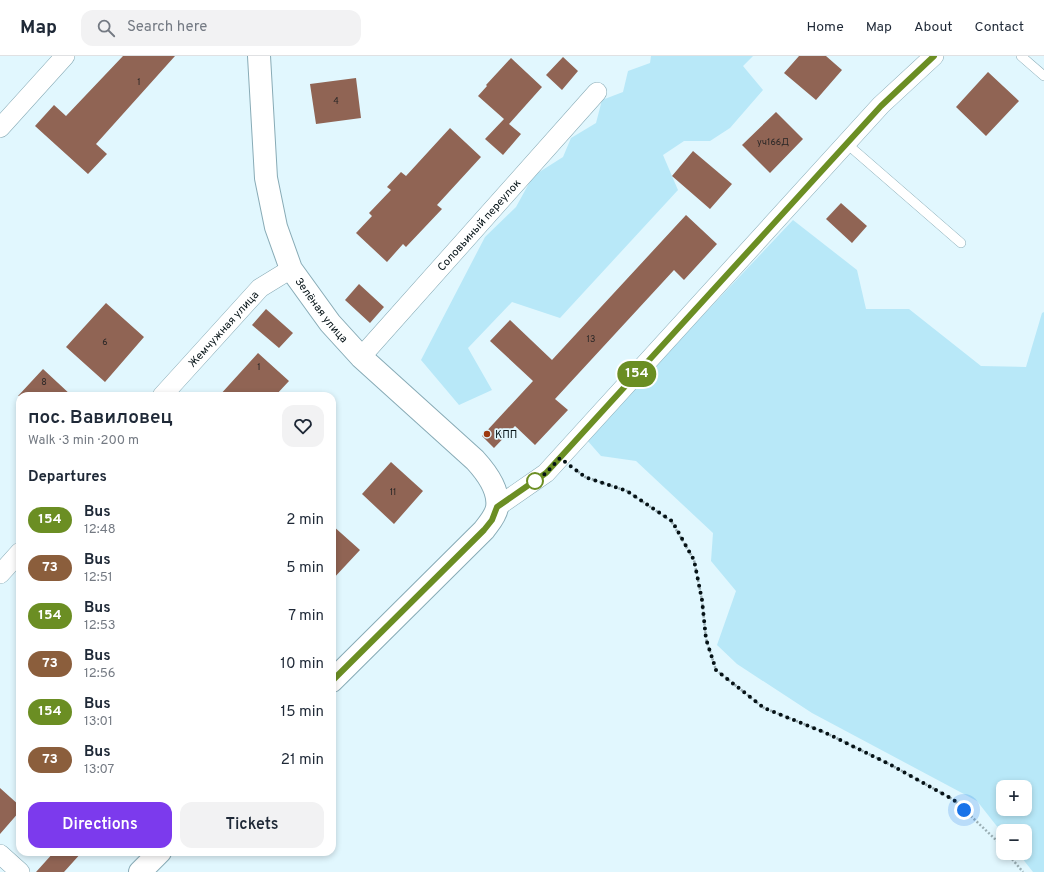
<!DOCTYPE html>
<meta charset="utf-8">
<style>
body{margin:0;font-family:Overpass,sans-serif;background:#f2f2f3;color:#1f2937;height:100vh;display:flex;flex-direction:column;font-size:15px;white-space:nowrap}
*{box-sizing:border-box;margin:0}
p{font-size:13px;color:#747a83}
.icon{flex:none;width:22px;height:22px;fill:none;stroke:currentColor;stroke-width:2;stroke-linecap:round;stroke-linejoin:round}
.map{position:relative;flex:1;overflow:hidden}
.details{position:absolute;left:16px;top:336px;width:320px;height:464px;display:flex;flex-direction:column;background:#fff;border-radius:12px;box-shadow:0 2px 6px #0003}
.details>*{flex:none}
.badge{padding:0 8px;border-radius:13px;font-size:14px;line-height:26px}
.fabs{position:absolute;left:996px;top:724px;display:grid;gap:8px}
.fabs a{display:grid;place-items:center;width:36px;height:36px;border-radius:8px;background:#fff;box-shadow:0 2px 6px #0003;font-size:20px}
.you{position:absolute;width:20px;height:20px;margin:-10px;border:3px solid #fff;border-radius:50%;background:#1a73e8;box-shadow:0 0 0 6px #1a73e833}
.map>.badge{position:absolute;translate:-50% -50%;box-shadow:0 0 0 2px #fff}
h2{padding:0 12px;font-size:15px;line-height:36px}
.round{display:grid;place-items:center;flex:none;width:42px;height:42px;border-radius:12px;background:#f2f2f3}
.summary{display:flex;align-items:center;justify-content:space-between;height:68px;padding:0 12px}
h1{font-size:19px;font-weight:600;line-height:30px}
.primary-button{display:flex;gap:8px;margin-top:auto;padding:8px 12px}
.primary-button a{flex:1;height:46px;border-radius:12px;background:#7c3aed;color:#fff;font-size:16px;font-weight:600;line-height:46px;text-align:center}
.primary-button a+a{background:#f2f2f3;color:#1f2937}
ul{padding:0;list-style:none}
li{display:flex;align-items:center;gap:12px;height:48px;padding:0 12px}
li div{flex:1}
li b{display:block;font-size:15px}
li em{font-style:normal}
li .badge{min-width:44px;font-weight:700;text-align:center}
header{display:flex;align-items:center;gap:24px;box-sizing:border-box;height:56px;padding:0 20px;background:#fff;border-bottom:1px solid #e0e1e3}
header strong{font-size:19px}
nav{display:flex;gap:22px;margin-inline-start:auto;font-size:14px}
.search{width:280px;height:36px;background:#f2f2f3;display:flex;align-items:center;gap:10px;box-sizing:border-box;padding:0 14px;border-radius:12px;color:#747a83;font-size:15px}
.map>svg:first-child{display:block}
.green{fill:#b8e8f8;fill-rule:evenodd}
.building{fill:#906454}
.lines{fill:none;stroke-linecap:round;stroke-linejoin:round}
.lane-casing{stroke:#88abb6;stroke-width:10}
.street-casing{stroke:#88abb6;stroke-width:20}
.secondary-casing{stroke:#88abb6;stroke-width:24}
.path{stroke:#9aaeb4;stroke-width:2.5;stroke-dasharray:2 2;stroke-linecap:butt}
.lane{stroke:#fff;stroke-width:9}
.street{stroke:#fff;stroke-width:19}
.secondary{stroke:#fff;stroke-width:22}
.line-casing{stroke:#fff;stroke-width:9}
.line{stroke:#6b8e23;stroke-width:6}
.walk{stroke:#051216;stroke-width:4;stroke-dasharray:0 7.2}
.poi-dot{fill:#9e390e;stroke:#e1f7fe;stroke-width:1.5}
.stop-dot{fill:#fff;stroke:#6b8e23;stroke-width:2}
.labels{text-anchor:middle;stroke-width:3.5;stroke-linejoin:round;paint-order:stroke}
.number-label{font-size:9px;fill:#282626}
.street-label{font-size:11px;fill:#051216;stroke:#e1f7fe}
.poi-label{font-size:11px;fill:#051216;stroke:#e1f7fe;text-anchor:start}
</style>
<header>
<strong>Map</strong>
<div class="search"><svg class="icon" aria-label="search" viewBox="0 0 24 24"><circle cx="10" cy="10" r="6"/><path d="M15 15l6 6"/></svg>Search here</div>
<nav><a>Home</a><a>Map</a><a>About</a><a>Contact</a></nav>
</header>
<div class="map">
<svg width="1044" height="816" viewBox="0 0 1044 816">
<rect width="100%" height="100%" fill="#e1f7fe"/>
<path class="green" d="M 651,0 L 753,0 L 743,10 L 763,34 L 730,72 L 710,85 L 684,85 L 663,99 L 678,134 L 560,262 L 512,246 L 468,292 L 492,334 L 459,349 L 421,304 L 485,181 L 516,151 L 533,120 L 563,101 L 571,82 L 596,67 L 602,44 L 623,36 L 628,15 L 650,7 Z
M 793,164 L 857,214 L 866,253 L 909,253 L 981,310 L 1026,311 L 1042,257 L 1044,256 L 1044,816 L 1033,816 L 1018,797 L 1025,797 L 1025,775 L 1003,775 L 1003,778 L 977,745 L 812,657 L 737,608 L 717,589 L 736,535 L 711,505 L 713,477 L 636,405 L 601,400 L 586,383 ZM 1003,731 L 1025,731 L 1025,753 L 1003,753 Z"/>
<path class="building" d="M 123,0 L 175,0 L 96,88 L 107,98 L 88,118 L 35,70 L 54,49 L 66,60 Z
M 799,0 L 826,0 L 842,14 L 816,44 L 784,17 Z
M 563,1 L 578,15 L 562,34 L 546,19 Z
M 511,2 L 542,31 L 509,68 L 521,78 L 503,99 L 485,83 L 504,63 L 478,40 L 487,30 L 486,29 Z
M 988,16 L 1019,45 L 986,80 L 956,51 Z
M 356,22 L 361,62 L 316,68 L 310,28 Z
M 776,56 L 803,83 L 770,117 L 742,89 Z
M 450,72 L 481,101 L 437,149 L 442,153 L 406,191 L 403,188 L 387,206 L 356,177 L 372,160 L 369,157 L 391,134 L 387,131 L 401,116 L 406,120 Z
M 693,95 L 732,128 L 710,153 L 672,120 Z
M 841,147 L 867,170 L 852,187 L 826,163 Z
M 686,159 L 717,188 L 684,224 L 674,214 L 555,343 L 568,354 L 535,389 L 515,370 L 494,392 L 482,380 L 533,325 L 490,285 L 510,264 L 552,304 Z
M 359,228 L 384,251 L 370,267 L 345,244 Z
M 106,247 L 144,281 L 105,326 L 66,291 Z
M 266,253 L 293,277 L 279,292 L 252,269 Z
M 258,297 L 289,325 L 275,340 L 219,340 Z
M 43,313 L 72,340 L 18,340 Z
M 391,406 L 423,435 L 394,468 L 362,438 Z
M 332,469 L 360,494 L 332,524 Z
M 0,732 L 20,750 L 20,755 L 0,778 Z
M 54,796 L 82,796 L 64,816 L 36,816 Z"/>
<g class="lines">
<defs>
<path id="lane" d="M 1021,0 L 1044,20
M 847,88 L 961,187"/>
<g id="street">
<path d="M 0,72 L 65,0"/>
<path id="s1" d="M 361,301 L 597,36"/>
<path id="s2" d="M 162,340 L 260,232 L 291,213"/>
<path d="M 497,451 L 546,417 L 881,49 L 934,0"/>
<path d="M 0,518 L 20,496"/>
<path d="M 0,798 L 20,816"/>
</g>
<g id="secondary">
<path id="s3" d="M 259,0 L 266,122 L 276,171 L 291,213 L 330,267 L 361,301 L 475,404 C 486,416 500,434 497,452 C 495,461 489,467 484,474 L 332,625"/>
<path d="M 140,816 L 160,796"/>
</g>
</defs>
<use href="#lane" class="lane-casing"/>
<use href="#street" class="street-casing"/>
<use href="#secondary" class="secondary-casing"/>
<path class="path" d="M 575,413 L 585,421 L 627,435 L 671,465 L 694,504 L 702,544 L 706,583 L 716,614 L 764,652 L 826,677 L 891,709 L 954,744 L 995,783 L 1003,793
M 1007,797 L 1023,816"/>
<use href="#lane" class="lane"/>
<use href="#street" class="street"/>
<use href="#secondary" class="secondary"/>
</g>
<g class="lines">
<defs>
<path id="line" d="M 332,625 L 484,474 L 492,464 L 497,451 L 546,417 L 881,50 L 934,0"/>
</defs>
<use href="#line" class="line-casing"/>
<use href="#line" class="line"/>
<path class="walk" d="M 535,425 L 534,426 L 546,417 L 560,402 L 585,421 L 627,435 L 672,465 L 694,504 L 702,544 L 706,583 L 716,614 L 764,652 L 826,677 L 891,709 L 954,744 L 964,754"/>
</g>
<circle class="poi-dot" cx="487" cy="378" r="4"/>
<circle class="stop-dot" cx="535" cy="425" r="8"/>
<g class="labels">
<g class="number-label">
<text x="139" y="29">1</text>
<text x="336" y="48">4</text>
<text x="773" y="89">уч166Д</text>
<text x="591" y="286">13</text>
<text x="105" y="289">6</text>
<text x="259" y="314">1</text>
<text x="44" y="329">8</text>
<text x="393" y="439">11</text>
</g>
<g class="street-label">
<text dy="4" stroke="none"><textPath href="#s1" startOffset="177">Соловьиный переулок</textPath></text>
<text dy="4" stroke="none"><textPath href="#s3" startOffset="268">Зелёная улица</textPath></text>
<text dy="4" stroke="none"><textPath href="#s2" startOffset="91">Жемчужная улица</textPath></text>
</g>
<g class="poi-label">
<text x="495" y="382">КПП</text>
</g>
</g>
</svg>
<div class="fabs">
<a>+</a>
<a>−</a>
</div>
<div class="you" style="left:964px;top:754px"></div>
<b class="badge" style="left:637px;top:318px;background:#6b8e23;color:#fff">154</b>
<section class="details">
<div class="summary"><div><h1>пос. Вавиловец</h1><p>Walk · 3 min · 200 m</p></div><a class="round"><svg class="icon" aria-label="heart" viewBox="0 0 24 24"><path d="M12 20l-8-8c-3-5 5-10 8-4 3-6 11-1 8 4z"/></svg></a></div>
<h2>Departures</h2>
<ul>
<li><span class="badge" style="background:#6b8e23;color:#fff">154</span><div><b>Bus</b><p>12:48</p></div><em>2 min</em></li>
<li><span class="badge" style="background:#8b5e3c;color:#fff">73</span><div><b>Bus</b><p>12:51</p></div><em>5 min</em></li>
<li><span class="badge" style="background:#6b8e23;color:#fff">154</span><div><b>Bus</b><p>12:53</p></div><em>7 min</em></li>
<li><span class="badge" style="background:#8b5e3c;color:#fff">73</span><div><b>Bus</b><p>12:56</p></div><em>10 min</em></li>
<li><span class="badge" style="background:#6b8e23;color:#fff">154</span><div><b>Bus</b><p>13:01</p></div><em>15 min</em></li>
<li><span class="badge" style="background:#8b5e3c;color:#fff">73</span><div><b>Bus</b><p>13:07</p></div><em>21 min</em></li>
</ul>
<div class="primary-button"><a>Directions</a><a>Tickets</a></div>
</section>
</div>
